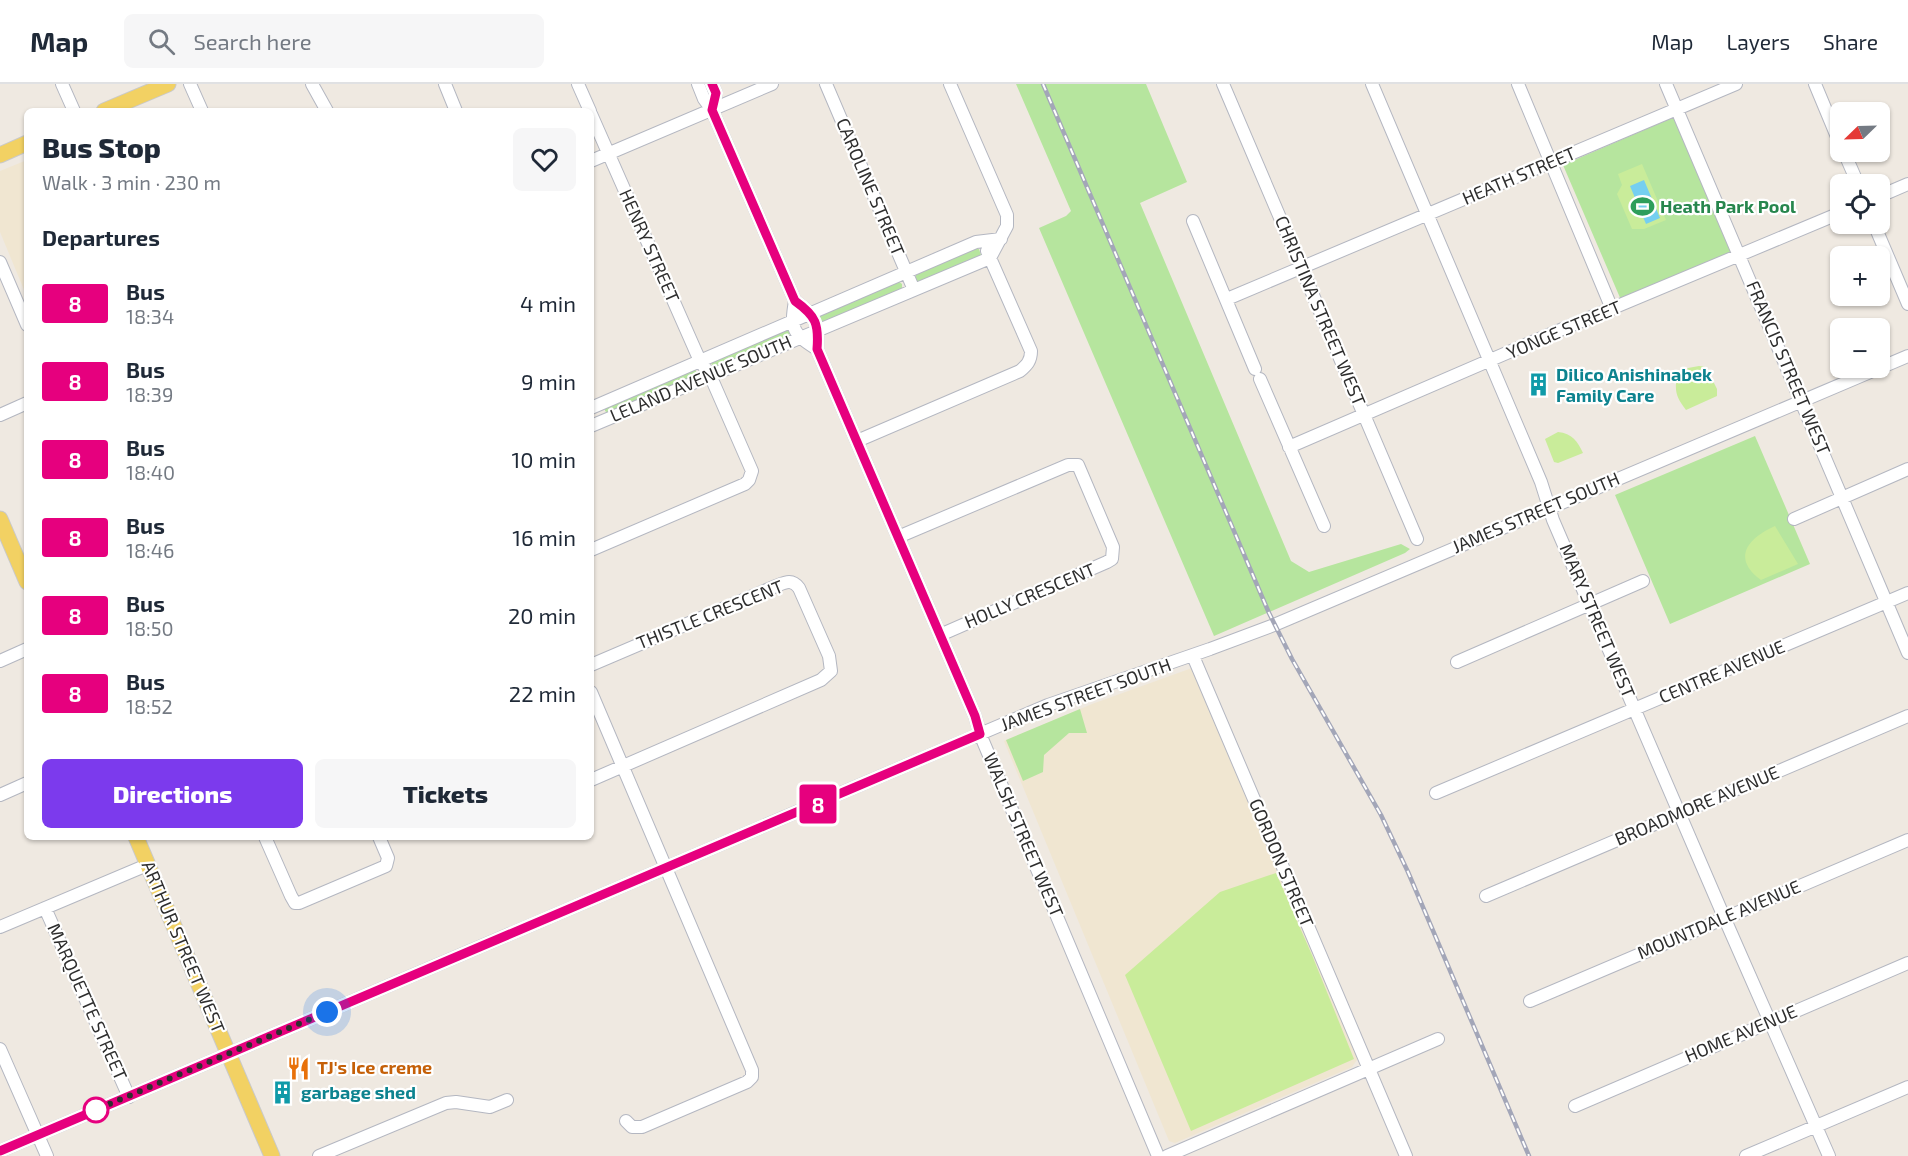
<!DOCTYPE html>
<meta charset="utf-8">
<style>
body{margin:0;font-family:"Exo 2",sans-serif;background:#f6f6f7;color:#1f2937;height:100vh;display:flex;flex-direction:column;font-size:22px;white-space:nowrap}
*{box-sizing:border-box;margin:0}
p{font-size:20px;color:#747a83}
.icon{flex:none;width:33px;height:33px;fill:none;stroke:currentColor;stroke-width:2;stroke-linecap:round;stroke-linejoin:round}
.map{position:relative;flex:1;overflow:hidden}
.panel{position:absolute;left:24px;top:24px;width:570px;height:732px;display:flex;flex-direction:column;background:#fff;border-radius:9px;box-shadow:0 2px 4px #0004}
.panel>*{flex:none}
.badge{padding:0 12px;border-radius:4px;font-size:21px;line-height:39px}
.needle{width:39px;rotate:247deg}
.buttons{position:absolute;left:1830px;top:18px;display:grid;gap:12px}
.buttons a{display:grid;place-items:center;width:60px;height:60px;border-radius:9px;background:#fff;box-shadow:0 2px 4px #0004;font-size:30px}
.you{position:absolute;width:30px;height:30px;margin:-15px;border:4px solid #fff;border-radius:50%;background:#1a73e8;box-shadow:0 0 0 9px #1a73e833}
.map>.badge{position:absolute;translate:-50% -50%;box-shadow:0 0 0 3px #fff}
h2{padding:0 18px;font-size:22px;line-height:54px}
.round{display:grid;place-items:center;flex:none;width:63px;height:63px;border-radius:9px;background:#f6f6f7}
.head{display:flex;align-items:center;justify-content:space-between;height:102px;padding:0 18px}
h1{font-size:28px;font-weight:800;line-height:45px}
.action{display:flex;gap:12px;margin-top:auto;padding:12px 18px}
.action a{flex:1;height:69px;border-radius:9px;background:#7c3aed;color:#fff;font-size:24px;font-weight:800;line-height:69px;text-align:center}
.action a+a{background:#f6f6f7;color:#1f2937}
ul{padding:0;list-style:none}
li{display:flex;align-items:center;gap:18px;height:78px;padding:0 18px}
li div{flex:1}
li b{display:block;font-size:22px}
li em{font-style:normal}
li .badge{min-width:66px;font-weight:700;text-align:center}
header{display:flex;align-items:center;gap:36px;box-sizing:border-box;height:84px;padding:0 30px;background:#fff;border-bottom:2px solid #e0e1e3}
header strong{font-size:28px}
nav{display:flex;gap:33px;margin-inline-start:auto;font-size:21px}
.search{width:420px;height:54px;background:#f6f6f7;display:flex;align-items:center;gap:15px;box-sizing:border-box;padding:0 21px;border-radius:9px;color:#747a83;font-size:22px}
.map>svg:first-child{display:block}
.education{fill:#f0e6d1}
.green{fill:#b6e59e}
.pitch{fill:#c9ec9a}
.water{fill:#75cff0}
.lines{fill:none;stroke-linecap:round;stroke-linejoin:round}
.minor-casing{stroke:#b4b7c1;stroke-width:14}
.major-casing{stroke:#c9c9c9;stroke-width:17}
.minor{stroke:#fff;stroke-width:12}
.major{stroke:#f2d163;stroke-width:15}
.rail-casing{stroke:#a3a6b8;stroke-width:4.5}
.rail{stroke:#fff;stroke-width:2;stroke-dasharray:7;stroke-linecap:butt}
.line-casing{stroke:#fff;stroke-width:14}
.line{stroke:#e6007e;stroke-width:9}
.walk{stroke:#2e2e2e;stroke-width:6;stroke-dasharray:0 10.8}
.stop-dot{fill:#fff;stroke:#e6007e;stroke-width:3}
.labels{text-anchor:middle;stroke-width:4.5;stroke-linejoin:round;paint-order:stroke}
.street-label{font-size:18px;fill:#2e2e2e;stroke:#fff}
.leisure-label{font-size:18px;font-weight:bold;fill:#27864d;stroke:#fff;text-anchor:start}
.culture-label{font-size:18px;font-weight:bold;fill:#0d838f;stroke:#fff;text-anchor:start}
.food-label{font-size:18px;font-weight:bold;fill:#c56008;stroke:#fff;text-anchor:start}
</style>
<header>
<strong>Map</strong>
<div class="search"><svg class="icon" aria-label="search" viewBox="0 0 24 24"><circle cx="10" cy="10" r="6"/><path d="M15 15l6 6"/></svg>Search here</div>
<nav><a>Map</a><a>Layers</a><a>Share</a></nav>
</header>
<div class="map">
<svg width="1908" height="1072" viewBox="0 0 1908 1072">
<rect width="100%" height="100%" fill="#efe9e1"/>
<path class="education" d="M 27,76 L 27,213 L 0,148 L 0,87 Z
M 1192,584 L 1195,586 L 1359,973 L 1352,983 L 1175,1059 L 1169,1057 L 1004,657 L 1092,620 Z"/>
<path class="green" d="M 1016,0 L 1146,0 L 1187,98 L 1140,119 L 1291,477 L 1309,488 L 1401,460 L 1410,465 L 1405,469 L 1214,552 L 1039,144 L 1066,132 L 1071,127 Z
M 1674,33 L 1731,169 L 1621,216 L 1563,81 Z
M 974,164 L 979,165 L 981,171 L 918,198 L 916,197 L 916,191 Z
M 898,197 L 902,200 L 902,206 L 822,239 L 819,235 L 819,232 Z
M 786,244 L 790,248 L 788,254 L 716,284 L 713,284 L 711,278 Z
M 695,285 L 697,289 L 696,292 L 608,329 L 605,327 L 605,323 Z
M 1755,352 L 1810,480 L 1670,540 L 1615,411 Z
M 1080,625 L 1087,649 L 1069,649 L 1044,671 L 1043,688 L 1023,697 L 1006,656 Z"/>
<path class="pitch" d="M 1642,80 L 1666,136 L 1644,145 L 1632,145 L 1617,110 L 1622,101 L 1618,90 Z
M 1699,282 L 1706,283 L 1717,305 L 1717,312 L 1686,326 C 1677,314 1674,308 1677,293 L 1688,284 Z
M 1558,348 C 1572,349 1578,358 1583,369 L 1558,379 L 1554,378 L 1545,355 Z
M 1775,442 L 1798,480 L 1761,496 C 1731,474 1748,454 1775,442 Z
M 1276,789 L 1312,871 L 1354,975 L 1191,1047 L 1125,891 L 1220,808 Z"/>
<path class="water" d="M 1644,96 L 1660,134 L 1646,140 L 1630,102 Z"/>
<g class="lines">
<defs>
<path id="minor" d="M 62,0 L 74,27
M 190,0 L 202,27
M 312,0 L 327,27
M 445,0 L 456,27
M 578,0 L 590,27
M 698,0 L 704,15 L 712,26 L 795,217
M 826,0 L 914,206
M 1223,0 L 1417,455
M 1372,0 L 1541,398 L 1553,436 L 1724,833 L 1829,1072
M 1518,0 L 1612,225
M 1666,0 L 1908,569
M 1815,0 L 1840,60
M 712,26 L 716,9 L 712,0
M 591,30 L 700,277 L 710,291 L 752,387 L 749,396 L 745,400 L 591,466
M 1844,68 L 1858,100
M 591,77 L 772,0
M 1880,112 L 1908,100
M 1193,137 L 1255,285
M 1874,140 L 1908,220
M 0,178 L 27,241
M 1227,215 L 1736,0
M 817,265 C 793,250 790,245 795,217 C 816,232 819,240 817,265 L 975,632 L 980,650 L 1158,1072
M 1260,295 L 1324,442
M 591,324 L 976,158 L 1001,155
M 0,331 L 27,319
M 591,342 L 990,174 L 1007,142 L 1007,131 L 950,0
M 857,357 L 1020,287 C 1027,281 1031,277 1031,267 L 987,167
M 1289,363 L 1553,249 L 1840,129
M 1794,435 L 1908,385
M 898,453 L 1068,381 L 1078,381 L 1113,463 L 1112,475 L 1107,478 L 940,551
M 1193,572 L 1406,1072
M 0,577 L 27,565
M 1457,578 L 1643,497
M 591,581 L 776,502 C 786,498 792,495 799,504 L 829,572 L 831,587 L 821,596 L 591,696
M 591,608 L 752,986 L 752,993 L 747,998 L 642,1043 L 632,1043 L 626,1037
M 1436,709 L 1908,509
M 0,711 L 27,699
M 265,753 L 291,812 L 295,819 L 299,819 L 386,782 L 388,774 L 379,753
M 1486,812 L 1908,632
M 45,824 L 129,1013
M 0,843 L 147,781
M 1530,917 L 1908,756
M 0,965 L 47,1072
M 1575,1022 L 1908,879
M 0,1067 L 1048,621 L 1210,565 L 1274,541 L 1908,272
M 319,1072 L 446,1019 L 456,1018 L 490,1023 L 507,1016
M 1167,1072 L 1438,955
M 1746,1072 L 1908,1003"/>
<path id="major" d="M 104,27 L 168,0
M 0,71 L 27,59
M 0,435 L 27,498
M 136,753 L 272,1072"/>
</defs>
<use href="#minor" class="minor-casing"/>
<use href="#major" class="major-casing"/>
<use href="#minor" class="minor"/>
<use href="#major" class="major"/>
<defs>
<path id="rail" d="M 1043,0 L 1269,529 L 1292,575 L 1381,731 L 1408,788 L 1529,1072"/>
</defs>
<use href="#rail" class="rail-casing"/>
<use href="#rail" class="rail"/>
</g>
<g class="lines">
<defs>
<path id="line" d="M 0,1067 L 980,650 L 975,632 L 817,265 C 819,240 816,232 795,217 L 712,26 L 716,9 L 712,0"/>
</defs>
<use href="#line" class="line-casing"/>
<use href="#line" class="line"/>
<path class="walk" d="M 96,1026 L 93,1027 L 327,928"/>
</g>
<defs>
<symbol id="stadium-bare" viewBox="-9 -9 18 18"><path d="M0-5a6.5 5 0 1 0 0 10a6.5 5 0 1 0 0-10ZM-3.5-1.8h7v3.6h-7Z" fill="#2e9e5b" stroke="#fff" stroke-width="2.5" paint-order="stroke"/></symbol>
<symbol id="building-bare" viewBox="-9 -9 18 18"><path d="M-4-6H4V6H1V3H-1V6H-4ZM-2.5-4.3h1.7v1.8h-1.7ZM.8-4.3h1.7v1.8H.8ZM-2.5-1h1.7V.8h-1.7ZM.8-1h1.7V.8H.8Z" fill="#0f9aa8" stroke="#fff" stroke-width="2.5" paint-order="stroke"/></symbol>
<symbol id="restaurant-bare" viewBox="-9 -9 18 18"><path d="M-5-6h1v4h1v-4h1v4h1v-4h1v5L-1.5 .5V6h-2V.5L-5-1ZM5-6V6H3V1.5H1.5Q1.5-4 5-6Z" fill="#e8710a" stroke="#fff" stroke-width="2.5" paint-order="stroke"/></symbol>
</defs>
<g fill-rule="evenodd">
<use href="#stadium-bare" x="1626" y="106" width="33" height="33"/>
<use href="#building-bare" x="1522" y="284" width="33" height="33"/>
<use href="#restaurant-bare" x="282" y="968" width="33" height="33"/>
<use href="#building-bare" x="266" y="992" width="33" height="33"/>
</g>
<circle class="stop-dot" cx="96" cy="1026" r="12"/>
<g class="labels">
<g class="street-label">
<text transform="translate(1519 92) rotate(-23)" y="6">HEATH STREET</text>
<text transform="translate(870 103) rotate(67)" y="6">CAROLINE STREET</text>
<text transform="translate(649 162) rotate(66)" y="6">HENRY STREET</text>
<text transform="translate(1320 227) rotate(67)" y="6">CHRISTINA STREET WEST</text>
<text transform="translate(1564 246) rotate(-23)" y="6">YONGE STREET</text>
<text transform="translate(1788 284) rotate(67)" y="6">FRANCIS STREET WEST</text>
<text transform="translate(701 295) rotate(-23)" y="6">LELAND AVENUE SOUTH</text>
<text transform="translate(1536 429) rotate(-23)" y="6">JAMES STREET SOUTH</text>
<text transform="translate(1030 512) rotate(-23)" y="6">HOLLY CRESCENT</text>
<text transform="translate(710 531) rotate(-22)" y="6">THISTLE CRESCENT</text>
<text transform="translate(1597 537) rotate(67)" y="6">MARY STREET WEST</text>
<text transform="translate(1722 588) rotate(-23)" y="6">CENTRE AVENUE</text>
<text transform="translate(1086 611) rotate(-20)" y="6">JAMES STREET SOUTH</text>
<text transform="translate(1697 722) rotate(-23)" y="6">BROADMORE AVENUE</text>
<text transform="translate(1023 751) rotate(67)" y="6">WALSH STREET WEST</text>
<text transform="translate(1281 779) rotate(67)" y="6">GORDON STREET</text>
<text transform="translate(1719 836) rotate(-23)" y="6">MOUNTDALE AVENUE</text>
<text transform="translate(183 863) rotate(67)" y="6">ARTHUR STREET WEST</text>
<text transform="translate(87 918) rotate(66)" y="6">MARQUETTE STREET</text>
<text transform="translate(1741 950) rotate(-23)" y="6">HOME AVENUE</text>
</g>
<g class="leisure-label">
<text x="1660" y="129">Heath Park Pool</text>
</g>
<g class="culture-label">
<text x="1556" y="297">Dilico Anishinabek<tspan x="1556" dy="21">Family Care</tspan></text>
<text x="301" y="1015">garbage shed</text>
</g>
<g class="food-label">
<text x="317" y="990">TJ's Ice creme</text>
</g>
</g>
</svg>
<div class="buttons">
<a><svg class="needle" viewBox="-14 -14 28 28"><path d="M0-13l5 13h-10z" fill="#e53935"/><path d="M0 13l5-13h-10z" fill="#747a83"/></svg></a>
<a><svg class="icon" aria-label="locate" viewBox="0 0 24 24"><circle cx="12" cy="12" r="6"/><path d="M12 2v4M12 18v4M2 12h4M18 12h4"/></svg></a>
<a>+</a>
<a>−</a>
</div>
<div class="you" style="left:327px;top:928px"></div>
<b class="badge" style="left:818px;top:720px;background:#e6007e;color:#fff">8</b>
<section class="panel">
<div class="head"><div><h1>Bus Stop</h1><p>Walk · 3 min · 230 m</p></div><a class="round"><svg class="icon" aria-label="heart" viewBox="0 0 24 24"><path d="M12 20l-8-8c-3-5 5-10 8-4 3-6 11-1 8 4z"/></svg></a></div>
<h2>Departures</h2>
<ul>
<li><span class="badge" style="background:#e6007e;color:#fff">8</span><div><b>Bus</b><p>18:34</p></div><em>4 min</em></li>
<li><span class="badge" style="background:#e6007e;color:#fff">8</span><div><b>Bus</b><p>18:39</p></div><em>9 min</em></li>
<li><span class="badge" style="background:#e6007e;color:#fff">8</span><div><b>Bus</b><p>18:40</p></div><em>10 min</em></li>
<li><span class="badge" style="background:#e6007e;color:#fff">8</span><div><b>Bus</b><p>18:46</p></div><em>16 min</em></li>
<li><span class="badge" style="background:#e6007e;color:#fff">8</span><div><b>Bus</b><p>18:50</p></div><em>20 min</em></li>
<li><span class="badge" style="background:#e6007e;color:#fff">8</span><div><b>Bus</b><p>18:52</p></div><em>22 min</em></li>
</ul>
<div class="action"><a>Directions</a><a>Tickets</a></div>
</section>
</div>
